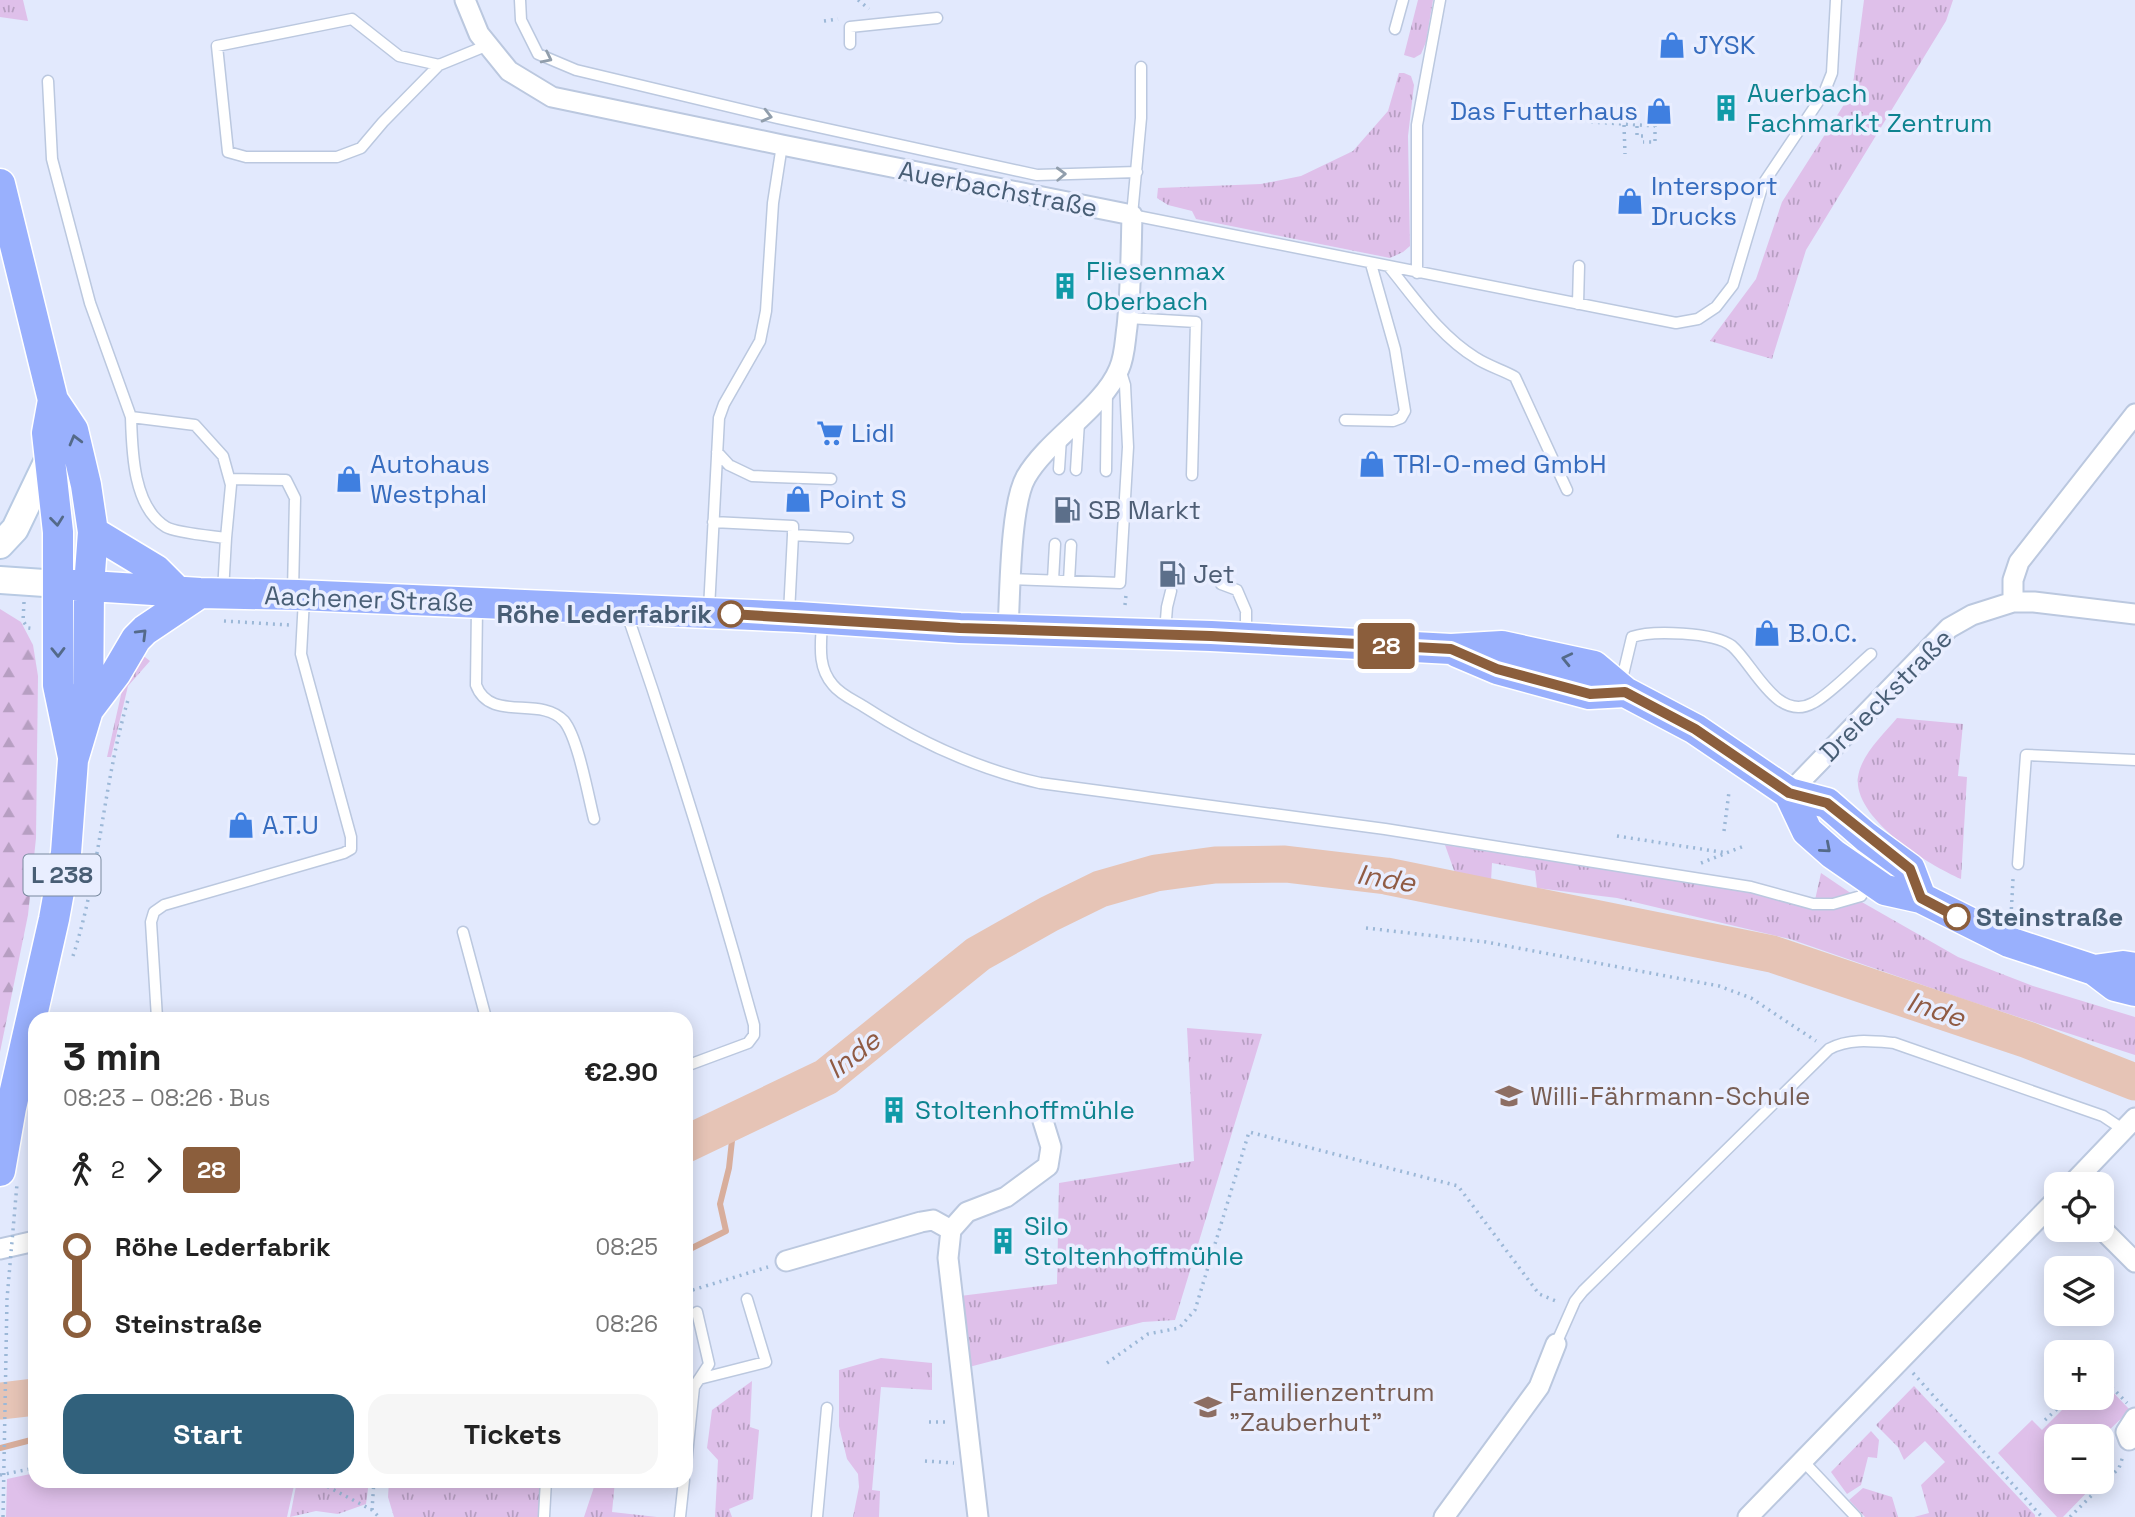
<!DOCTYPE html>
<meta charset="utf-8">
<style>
body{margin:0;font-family:"Space Grotesk",sans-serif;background:#f6f6f6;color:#222;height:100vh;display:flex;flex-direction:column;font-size:26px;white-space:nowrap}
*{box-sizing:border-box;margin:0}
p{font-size:23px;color:#767676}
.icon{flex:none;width:38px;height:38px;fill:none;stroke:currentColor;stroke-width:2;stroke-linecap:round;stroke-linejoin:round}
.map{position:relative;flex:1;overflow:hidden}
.panel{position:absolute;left:28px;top:1012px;width:665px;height:476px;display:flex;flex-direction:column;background:#fff;border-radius:21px;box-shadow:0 4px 18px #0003}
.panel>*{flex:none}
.badge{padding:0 14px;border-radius:5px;font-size:24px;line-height:46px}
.buttons{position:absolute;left:2044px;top:1172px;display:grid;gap:14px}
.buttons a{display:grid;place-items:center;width:70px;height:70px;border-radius:14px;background:#fff;box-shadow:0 4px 18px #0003;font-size:35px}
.map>.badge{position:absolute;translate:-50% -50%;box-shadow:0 0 0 4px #fff}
.legs{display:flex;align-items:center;gap:10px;height:77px;padding:0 35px;font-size:23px}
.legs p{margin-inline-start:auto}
.headline{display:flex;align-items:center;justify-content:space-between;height:119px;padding:0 35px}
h1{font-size:38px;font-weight:800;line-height:52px}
.action{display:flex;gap:14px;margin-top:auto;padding:14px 35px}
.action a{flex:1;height:80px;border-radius:21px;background:#31617c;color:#fff;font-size:28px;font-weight:800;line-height:80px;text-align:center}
.action a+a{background:#f6f6f6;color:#222}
ul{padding:0 35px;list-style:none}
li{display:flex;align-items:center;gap:24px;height:77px;font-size:26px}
li i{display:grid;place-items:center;width:10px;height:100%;margin:0 9px;background:currentColor}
li i::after{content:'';width:18px;height:18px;margin:-9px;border:5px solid;border-radius:50%;background:#fff}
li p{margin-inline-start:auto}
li:first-child i{background:linear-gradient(#0000 50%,currentColor 0)}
li:last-child i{background:linear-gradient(currentColor 50%,#0000 0)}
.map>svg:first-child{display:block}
.grass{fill:url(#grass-tufts)}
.forest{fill:url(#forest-firs)}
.park{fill:#dfc0ea}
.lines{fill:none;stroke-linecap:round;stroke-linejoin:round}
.stream{stroke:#d8ae9c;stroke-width:6}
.river{stroke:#e6c4b6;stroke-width:37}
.lane-casing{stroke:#bbc8df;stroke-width:13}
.street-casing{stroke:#bbc8df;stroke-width:23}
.secondary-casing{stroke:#b8cae3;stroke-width:30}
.primary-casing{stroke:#fff;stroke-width:33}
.path{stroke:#9cb8d7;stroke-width:3.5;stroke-dasharray:2 5;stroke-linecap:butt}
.lane{stroke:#fff;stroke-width:10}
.street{stroke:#fff;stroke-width:19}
.secondary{stroke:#fff;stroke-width:26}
.primary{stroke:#99b0fd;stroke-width:30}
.path-bridge{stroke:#9cb8d7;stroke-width:3.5;stroke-dasharray:2 5;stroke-linecap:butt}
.oneway{stroke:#919eac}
.oneway2{stroke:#546a89}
.line-1-casing{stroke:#fff;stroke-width:16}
.line-1{stroke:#8b5e3c;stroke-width:10}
.stop-1-dot{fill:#fff;stroke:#8b5e3c;stroke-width:3.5}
.labels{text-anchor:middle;stroke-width:7;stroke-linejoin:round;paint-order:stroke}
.shield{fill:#e9eeff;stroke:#78899e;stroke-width:2}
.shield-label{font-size:24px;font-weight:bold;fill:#485e75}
.shop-label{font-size:26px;fill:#366cbe;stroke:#e9eeff;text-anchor:start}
.culture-label{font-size:26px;fill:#0d838f;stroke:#e9eeff;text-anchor:start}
.street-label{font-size:26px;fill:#485e75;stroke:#e9eeff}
.service-label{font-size:26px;fill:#4e5e75;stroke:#e9eeff;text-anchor:start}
.stop-label{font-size:26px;font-weight:bold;fill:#485e75;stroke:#e9eeff;text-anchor:end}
.education-label{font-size:26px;fill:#785e54;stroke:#e9eeff;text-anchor:start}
.water-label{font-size:28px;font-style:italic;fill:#905b44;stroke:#e9eeff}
</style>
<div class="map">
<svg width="2135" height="1517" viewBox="0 0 2135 1517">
<defs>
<pattern id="grass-tufts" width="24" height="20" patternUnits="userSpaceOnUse" patternTransform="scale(1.75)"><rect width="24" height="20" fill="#dfc0ea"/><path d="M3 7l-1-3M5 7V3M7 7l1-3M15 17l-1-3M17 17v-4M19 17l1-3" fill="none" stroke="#b79fc2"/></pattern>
<pattern id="forest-firs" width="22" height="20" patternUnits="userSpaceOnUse" patternTransform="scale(1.75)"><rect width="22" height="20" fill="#dfc0ea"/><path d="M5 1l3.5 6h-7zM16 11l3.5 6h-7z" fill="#b79fc2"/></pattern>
</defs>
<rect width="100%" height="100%" fill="#e2e9fd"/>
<path class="grass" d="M 0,0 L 23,0 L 28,21 L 0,17 Z
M 1418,0 L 1433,0 L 1426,42 L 1421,54 L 1414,58 L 1404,55 Z
M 1864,0 L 1953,0 L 1946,21 L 1806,250 L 1772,359 L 1710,341 L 1756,279 L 1782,202 L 1852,92 Z
M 1399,73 L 1404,73 L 1411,76 L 1414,85 L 1408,136 L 1410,246 L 1403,252 L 1390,258 L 1196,219 L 1192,211 L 1168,205 L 1157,198 L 1158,188 L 1261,184 L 1301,176 L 1353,151 L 1388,111 Z
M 136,650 L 150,661 L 128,686 L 111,757 L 107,757 L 123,686 Z
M 1897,718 L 1963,724 L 1958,776 L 1967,777 L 1961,879 C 1929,865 1853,819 1858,777 C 1861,755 1883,735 1897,718 Z
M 1445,845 L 1753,891 L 1824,910 L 1841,908 L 1860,901 L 1958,957 L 2033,986 L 2135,1017 L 2135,1055 L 1963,999 L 1790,939 L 1617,898 L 1537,888 L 1535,871 L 1492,863 L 1491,881 L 1456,876 Z
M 1821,873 L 1852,894 L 1832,900 L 1815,900 Z
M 1187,1028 L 1262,1034 L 1175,1320 L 1143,1322 L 969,1367 L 960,1296 L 1057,1284 L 1059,1183 L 1194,1161 Z
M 881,1358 L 932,1363 L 932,1390 L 881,1387 L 872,1490 L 880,1491 L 879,1517 L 853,1517 L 859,1487 L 858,1474 L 847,1459 L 839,1426 L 839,1370 Z
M 752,1381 L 750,1427 L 759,1430 L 753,1499 L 729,1509 L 732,1517 L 715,1517 L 718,1460 L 707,1448 L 712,1410 Z
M 1914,1386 L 2035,1515 L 2035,1517 L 1914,1517 L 1929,1513 L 1921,1485 L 1945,1462 L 1925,1441 L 1904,1460 L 1898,1447 L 1876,1425 Z
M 1871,1431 L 1879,1440 L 1877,1458 L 1868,1457 L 1861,1485 L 1847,1494 L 1831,1472 Z
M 297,1481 L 369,1481 L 366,1504 L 338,1514 L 316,1511 L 290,1517 Z
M 527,1481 L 540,1482 L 539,1517 L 394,1517 L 388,1497 L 389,1481 L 425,1481 L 486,1486 L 487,1481 Z
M 596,1481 L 615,1481 L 612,1512 L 657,1517 L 584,1517 Z
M 1863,1488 L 1892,1497 L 1898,1517 L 1865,1517 L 1849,1500 Z"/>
<path class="forest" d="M 0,609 L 21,622 L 33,645 L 38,676 L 36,838 L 28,915 L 0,1052 Z"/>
<path class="park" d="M 2102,1381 L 2130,1410 L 2102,1437 L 2056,1437 L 2056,1482 L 2097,1482 L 2063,1517 L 2057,1517 L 1998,1453 L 2032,1420 L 2042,1430 L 2074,1398 L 2102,1398 Z
M 35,1473 L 35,1480 L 295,1481 L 287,1517 L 6,1517 L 7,1479 Z"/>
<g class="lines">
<path class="stream" d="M 686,1251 L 726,1231 L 720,1204 L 729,1168 L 734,1122
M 0,1448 L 35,1439"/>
<path class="river" d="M 686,1144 L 826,1077 L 978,954 L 1049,914 L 1100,889 L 1156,873 L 1215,865 L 1285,864 L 1386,876 L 1772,954 L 2028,1040 L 2135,1082
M 0,1401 L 35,1397"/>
<defs>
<path id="lane" d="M 520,0 L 521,20 L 538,54 L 576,70 L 777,118 L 1037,175 L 1137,172
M 1395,29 L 1403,0
M 850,44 L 850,27 L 937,18
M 439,65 L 383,122 L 361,148 L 337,157 L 246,157 L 228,152 L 217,46 L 352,19 L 399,56 L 439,65 L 488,45
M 1141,67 L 1141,118 L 1132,215 L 1676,323 L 1698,319 L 1716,307 L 1733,285 L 1763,184 L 1824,93 L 1832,73 L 1836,0
M 48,81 L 52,159 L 90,303 L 131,417 L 195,425 L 223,456 L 231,485 L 226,538 L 223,592
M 1390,268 C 1416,300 1440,336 1476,358 C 1488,366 1503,370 1515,377 L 1567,490
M 1417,273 L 1417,125 L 1440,0
M 1578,304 L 1579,266
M 1128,318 L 1196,322 L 1192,475
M 131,417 C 132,451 133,507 166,527 C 176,533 213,536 226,538
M 1345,420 L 1393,421 L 1401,418 L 1405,411 L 1395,349 L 1371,264
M 717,452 L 729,465 L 752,476 L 831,479
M 1059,469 L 1061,438
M 1076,470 L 1079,422
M 1106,471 L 1107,391
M 230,479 L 286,480 L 295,498 L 293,592
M 713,522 L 793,526 L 793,535
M 1011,579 L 1120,583 L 1128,447 L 1125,385 L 1120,369
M 1053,580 L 1055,544
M 1069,581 L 1071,545
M 1221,584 L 1237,590 L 1246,611 L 1246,634
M 477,607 L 476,685 C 490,723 540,695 564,721 C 578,738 588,795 594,819
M 709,609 L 719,418 L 724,404 L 760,341 L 766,311 L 773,203 L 782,145
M 789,613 L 793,535 L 848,538
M 627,614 C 674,750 716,886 754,1025 L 754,1035 L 748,1043 L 686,1066
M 822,623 C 821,644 817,667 833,685 C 840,694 853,700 863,706 C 917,741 978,769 1040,783 L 1385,829 L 1751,887 L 1813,904 L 1833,904 L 1861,896 L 1869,883
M 1165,632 L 1167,607 L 1171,591
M 1621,683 L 1632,637 C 1652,630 1714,632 1732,646 C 1753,664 1777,723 1813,703 C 1829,695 1856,667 1871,654
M 2018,864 L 2026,755 L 2135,760
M 463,932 L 486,1018
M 157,1018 L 151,922 L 154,912 L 164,905 L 344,853 L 351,849 L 351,837 L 301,654 L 304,599
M 1556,1344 L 1575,1301 L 1583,1291 L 1829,1049 C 1849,1038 1872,1041 1894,1043 L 2103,1116 L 2124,1130
M 699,1379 L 766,1362 L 747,1299
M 1803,1461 L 1856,1517
M 686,1464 L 694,1387 L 709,1364 L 697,1312
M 544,1517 L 546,1480
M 680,1517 L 684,1480
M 817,1517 L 827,1408"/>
<path id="street" d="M 465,0 L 479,34 L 509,71 L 552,97 L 782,145 L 1132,215 C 1131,253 1131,290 1127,327 C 1125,340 1125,356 1119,369 C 1103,408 1048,439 1026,477 C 1010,505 1010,595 1008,630
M 2013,602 L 2034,602 L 2135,614
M 1789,793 L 1949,628 L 1972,615 L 2013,602 L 2013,580 L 2019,562 L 2135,414
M 2071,1185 L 2135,1118
M 2102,1229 L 2135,1262
M 0,1249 L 35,1241
M 786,1261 L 921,1222 L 933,1220 L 951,1230
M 2129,1440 L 2126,1432 L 2135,1418
M 978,1517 L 948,1258 L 951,1230 L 967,1212 L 1006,1197 L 1048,1166 L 1051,1147 L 1043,1121
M 1444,1517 L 1539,1387 L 1556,1344
M 1748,1517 L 2056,1200"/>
<path id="secondary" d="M 0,545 L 15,529 L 49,458
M 0,580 L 59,584"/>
<path id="primary" d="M 0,184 L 53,400 L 73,430 L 86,485 L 93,532 L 89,586 L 88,710 L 73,760 L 66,853 L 54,919 L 11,1108 L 0,1171
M 53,400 L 47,433 L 58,532 L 58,685 L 73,757
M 93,532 L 156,570 L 177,591
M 59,584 L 200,593 L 298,595 L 798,617 L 960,628 L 1211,636 L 1451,649 L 1502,646 L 1594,666 L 1625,692 L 1695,729 L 1789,793 L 1827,803 L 1866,837 L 1910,869 L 1921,898
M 1457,652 L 1497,669 L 1589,694 L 1625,692
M 88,710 L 116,673 L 136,639 L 145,630 L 200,593
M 1789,793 L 1807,831 L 1833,854 L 1885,890 L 1921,898 L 2009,942 L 2094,970 L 2115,986 L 2135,991
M 2094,970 L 2123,966 L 2135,968"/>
</defs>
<use href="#lane" class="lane-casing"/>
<use href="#street" class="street-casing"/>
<use href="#secondary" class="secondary-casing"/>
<use href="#primary" class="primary-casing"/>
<path class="path" d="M 858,0 L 869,9
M 824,21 L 838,19
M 1591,122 L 1655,126 L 1655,142 L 1643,142
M 1624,125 L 1625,154
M 1637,126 L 1637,136 L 1643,136
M 24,602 L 23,621 L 28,628 L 35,629
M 1125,605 L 1126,595
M 224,621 L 289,625
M 1724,831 L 1729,792
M 1617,836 L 1727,853
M 1701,863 L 1744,846
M 2011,916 L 2013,879
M 1366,928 L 1486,942 L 1719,986 L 1751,998 L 1816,1041
M 73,956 C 100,873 103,784 128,700
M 686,1292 L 768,1267
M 1107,1363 L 1148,1334 L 1179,1328 L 1195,1310 L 1249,1132 L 1458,1186 L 1539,1294 L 1558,1302
M 1913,1373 L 2042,1517
M 2102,1377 L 2127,1403
M 2045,1420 L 2069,1398
M 929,1422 L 948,1422
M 925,1461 L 954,1463
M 0,1475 L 35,1468
M 315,1480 L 372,1510 L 379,1517
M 372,1510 L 374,1480
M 2070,1517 L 2119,1468 L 2123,1456"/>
<use href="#lane" class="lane"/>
<use href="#street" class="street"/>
<use href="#secondary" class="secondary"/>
<use href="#primary" class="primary"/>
<path class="path-bridge" d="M 3,1517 L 7,1299 L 17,1184"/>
</g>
<defs><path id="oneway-chevron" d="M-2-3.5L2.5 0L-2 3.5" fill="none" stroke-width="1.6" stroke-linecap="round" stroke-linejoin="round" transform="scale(1.75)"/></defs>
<g class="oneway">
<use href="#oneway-chevron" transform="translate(547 58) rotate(26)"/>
<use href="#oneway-chevron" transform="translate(767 116) rotate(14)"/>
<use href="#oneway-chevron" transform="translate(1061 174) rotate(-2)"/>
</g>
<g class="oneway2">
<use href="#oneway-chevron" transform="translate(75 440) rotate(-105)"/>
<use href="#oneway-chevron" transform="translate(57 521) rotate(84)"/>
<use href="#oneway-chevron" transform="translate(142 634) rotate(-45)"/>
<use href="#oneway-chevron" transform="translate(58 652) rotate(89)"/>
<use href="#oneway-chevron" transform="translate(1567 659) rotate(-167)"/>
<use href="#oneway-chevron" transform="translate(1826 848) rotate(41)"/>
</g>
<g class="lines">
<defs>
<path id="line-1" d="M 731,614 L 960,628 L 1211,636 L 1451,649 L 1497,669 L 1590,694 L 1625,692 L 1695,729 L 1789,793 L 1827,803 L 1910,869 L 1921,898 L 1957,917"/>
</defs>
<use href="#line-1" class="line-1-casing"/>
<use href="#line-1" class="line-1"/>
</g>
<defs>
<symbol id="shop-bare" viewBox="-9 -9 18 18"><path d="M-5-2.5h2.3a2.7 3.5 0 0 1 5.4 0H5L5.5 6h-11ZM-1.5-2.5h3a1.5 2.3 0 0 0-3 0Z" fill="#3f7fe0" stroke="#e9eeff" stroke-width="2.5" paint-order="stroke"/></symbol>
<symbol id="building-bare" viewBox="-9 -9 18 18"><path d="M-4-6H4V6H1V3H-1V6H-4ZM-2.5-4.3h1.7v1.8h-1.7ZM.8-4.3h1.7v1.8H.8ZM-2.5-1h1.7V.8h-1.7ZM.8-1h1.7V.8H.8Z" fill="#0f9aa8" stroke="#e9eeff" stroke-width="2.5" paint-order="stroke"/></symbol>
<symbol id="supermarket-bare" viewBox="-9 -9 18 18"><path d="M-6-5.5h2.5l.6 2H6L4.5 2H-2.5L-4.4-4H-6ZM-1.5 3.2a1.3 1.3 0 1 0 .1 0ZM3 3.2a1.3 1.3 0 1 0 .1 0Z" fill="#3f7fe0" stroke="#e9eeff" stroke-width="2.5" paint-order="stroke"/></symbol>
<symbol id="fuel-bare" viewBox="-9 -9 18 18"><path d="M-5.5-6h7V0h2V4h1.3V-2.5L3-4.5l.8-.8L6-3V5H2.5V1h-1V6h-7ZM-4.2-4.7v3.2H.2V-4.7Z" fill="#5c6f8a" stroke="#e9eeff" stroke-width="2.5" paint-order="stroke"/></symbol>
<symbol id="school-bare" viewBox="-9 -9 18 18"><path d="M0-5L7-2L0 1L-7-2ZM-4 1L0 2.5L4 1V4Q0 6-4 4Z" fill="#8d6e63" stroke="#e9eeff" stroke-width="2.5" paint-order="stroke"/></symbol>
</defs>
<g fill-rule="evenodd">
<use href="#shop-bare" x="1653" y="26" width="38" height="38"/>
<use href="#building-bare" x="1707" y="89" width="38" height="38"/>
<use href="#shop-bare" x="1640" y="92" width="38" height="38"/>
<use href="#shop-bare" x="1611" y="182" width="38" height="38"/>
<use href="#building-bare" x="1046" y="267" width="38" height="38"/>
<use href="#supermarket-bare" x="811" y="414" width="38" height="38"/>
<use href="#shop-bare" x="1353" y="445" width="38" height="38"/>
<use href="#shop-bare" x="330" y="460" width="38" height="38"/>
<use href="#shop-bare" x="779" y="480" width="38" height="38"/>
<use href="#fuel-bare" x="1048" y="491" width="38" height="38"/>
<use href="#fuel-bare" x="1153" y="555" width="38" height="38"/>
<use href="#shop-bare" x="1748" y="614" width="38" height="38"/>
<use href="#shop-bare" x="222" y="806" width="38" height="38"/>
<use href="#school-bare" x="1490" y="1077" width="38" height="38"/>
<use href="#building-bare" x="875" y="1091" width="38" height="38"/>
<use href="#building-bare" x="984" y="1222" width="38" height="38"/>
<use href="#school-bare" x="1189" y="1388" width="38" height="38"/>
</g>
<g class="stop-1-dot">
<circle cx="731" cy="614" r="12"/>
<circle cx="1957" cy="917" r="12"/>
</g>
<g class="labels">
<rect class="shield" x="23.5" y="854.5" width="77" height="41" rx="5"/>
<g class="shield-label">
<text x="62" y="883">L 238</text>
</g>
<g class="shop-label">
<text x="1693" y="54">JYSK</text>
<text x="1638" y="120" text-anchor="end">Das Futterhaus</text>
<text x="1651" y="195">Intersport<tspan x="1651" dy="30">Drucks</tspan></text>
<text x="851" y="442">Lidl</text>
<text x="370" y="473">Autohaus<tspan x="370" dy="30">Westphal</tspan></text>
<text x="1393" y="473">TRI-O-med GmbH</text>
<text x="819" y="508">Point S</text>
<text x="1788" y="642">B.O.C.</text>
<text x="262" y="834">A.T.U</text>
</g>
<g class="culture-label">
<text x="1747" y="102">Auerbach<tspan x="1747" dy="30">Fachmarkt Zentrum</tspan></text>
<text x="1086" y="280">Fliesenmax<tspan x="1086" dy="30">Oberbach</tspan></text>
<text x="915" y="1119">Stoltenhoffmühle</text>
<text x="1024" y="1235">Silo<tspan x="1024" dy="30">Stoltenhoffmühle</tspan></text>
</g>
<g class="street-label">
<text transform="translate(998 189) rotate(11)" y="9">Auerbachstraße</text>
<text transform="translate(369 599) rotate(2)" y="9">Aachener Straße</text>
<text transform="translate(1886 695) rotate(-45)" y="9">Dreieckstraße</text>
</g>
<g class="service-label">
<text x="1088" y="519">SB Markt</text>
<text x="1193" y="583">Jet</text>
</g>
<g class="stop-label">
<text x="712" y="623">Röhe Lederfabrik</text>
<text x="1976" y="926" text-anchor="start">Steinstraße</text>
</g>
<g class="education-label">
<text x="1530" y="1105">Willi-Fährmann-Schule</text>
<text x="1229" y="1401">Familienzentrum<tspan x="1229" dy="30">"Zauberhut"</tspan></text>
</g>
<g class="water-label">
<text transform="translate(1386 878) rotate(9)" y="10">Inde</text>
<text transform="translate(1936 1009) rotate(18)" y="10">Inde</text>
<text transform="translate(853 1054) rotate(-38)" y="10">Inde</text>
</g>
</g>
</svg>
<div class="buttons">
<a><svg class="icon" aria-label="locate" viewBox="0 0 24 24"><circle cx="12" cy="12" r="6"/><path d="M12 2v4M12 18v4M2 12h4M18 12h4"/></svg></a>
<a><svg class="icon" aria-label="layers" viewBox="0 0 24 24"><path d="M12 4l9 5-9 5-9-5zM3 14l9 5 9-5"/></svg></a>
<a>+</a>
<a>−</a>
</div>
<b class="badge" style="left:1386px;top:646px;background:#8b5e3c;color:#fff">28</b>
<section class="panel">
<div class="headline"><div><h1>3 min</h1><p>08:23 – 08:26 · Bus</p></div><b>€2.90</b></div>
<div class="legs"><svg class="icon" aria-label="walk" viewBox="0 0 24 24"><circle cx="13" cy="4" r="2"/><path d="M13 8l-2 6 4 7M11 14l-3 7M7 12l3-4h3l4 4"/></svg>2<svg class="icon" aria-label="forward" viewBox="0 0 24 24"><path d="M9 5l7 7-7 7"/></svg><b class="badge" style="background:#8b5e3c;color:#fff">28</b></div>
<ul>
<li><i style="color:#8b5e3c"></i><b>Röhe Lederfabrik</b><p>08:25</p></li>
<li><i style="color:#8b5e3c"></i><b>Steinstraße</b><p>08:26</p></li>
</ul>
<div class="action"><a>Start</a><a>Tickets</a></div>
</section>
</div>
